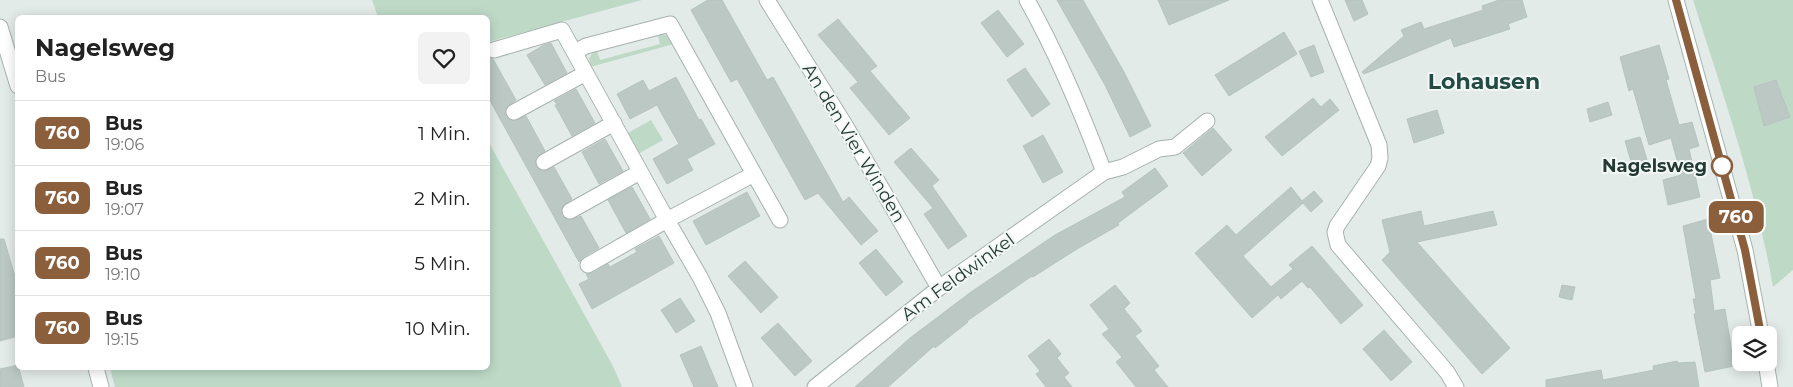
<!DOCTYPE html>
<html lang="de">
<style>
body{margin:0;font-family:Montserrat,sans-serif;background:#f2f2f2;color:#222;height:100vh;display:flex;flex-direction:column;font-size:19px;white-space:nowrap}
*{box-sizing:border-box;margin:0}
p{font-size:16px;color:#767676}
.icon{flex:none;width:28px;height:28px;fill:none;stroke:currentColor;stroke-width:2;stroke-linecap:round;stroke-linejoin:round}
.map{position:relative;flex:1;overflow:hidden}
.sheet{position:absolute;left:15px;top:15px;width:475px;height:355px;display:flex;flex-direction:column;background:#fff;border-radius:8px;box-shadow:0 2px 12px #0003}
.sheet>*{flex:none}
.badge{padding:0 10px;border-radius:8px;font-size:18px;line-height:32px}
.controls{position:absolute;left:1732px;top:326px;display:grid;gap:10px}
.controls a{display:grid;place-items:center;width:45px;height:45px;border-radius:8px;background:#fff;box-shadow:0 2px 12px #0003;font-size:25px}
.map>.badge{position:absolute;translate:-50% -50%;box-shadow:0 0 0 2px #fff}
.round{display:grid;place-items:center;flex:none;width:52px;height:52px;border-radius:8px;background:#f2f2f2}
.summary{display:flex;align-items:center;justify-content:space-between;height:85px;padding:0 20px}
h1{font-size:24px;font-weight:700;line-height:38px}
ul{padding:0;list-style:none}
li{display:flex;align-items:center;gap:15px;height:65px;padding:0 20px;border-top:1px solid #e0e0e0}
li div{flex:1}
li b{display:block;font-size:19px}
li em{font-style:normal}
li .badge{min-width:55px;font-weight:700;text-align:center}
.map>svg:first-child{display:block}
.green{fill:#bedac7}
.building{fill:#bbc8c4;stroke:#b6c4bf}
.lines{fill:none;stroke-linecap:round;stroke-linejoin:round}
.minor-casing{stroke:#a6b2af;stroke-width:17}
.minor{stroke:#fff;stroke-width:15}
.line-casing{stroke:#fff;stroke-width:11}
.line{stroke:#8b5e3c;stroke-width:8}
.stop-dot{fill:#fff;stroke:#8b5e3c;stroke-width:2.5}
.labels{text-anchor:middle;stroke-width:4;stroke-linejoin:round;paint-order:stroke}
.street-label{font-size:18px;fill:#243a35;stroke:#f3f8f6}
.stop-label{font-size:18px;font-weight:bold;fill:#243a35;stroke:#f3f8f6;text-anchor:end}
.district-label{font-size:22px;font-weight:bold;fill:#234a43;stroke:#f3f8f6}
</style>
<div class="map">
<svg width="1793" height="387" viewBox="0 0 1793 387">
<rect width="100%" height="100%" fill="#e3ebe8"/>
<path class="green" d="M 372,0 L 642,0 L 488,42 L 488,18 L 378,17 Z
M 1693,0 L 1793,0 L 1793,270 L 1773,287 C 1756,189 1723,95 1693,0 Z
M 657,32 L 668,36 L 674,44 L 590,67 L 589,58 L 596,48 L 600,60 L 660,44 Z
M 651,120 L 663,140 L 638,154 L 626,134 Z
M 488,141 L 613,366 L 622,387 L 115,387 L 110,368 L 488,368 Z"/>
<path class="building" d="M 708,0 L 722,0 L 767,80 L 773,77 L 843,202 L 849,197 L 878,231 L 861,245 L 818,193 L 805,200 L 737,79 L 731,82 L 691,10 Z
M 1057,0 L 1083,0 L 1124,72 L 1151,126 L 1130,137 L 1105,85 Z
M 1158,0 L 1229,0 L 1169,25 Z
M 1345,0 L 1362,0 L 1368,14 L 1354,21 Z
M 1499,0 L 1522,0 L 1527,17 L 1508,24 L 1510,29 L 1491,35 L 1454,47 L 1451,38 L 1364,74 L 1362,72 L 1404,36 L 1401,30 L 1421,22 L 1424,29 L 1483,10 L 1482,6 Z
M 998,10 L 1024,44 L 1007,57 L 981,23 Z
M 838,19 L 877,66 L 870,71 L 910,118 L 889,135 L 850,88 L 858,82 L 818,35 Z
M 1284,32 L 1297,54 L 1229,96 L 1215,75 Z
M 551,43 L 567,73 L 545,85 L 527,55 L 544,45 Z
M 1314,45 L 1324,72 L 1311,77 L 1299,51 Z
M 1659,45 L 1669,79 L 1666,80 L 1679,125 L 1692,122 L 1699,146 L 1689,149 L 1700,197 L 1668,205 L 1663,180 L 1681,175 L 1671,138 L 1649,145 L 1633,89 L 1629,91 L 1620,57 Z
M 488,57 L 493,59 L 516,100 L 506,108 L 505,112 L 506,117 L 514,121 L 526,116 L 545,151 L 536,157 L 536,166 L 543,171 L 554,167 L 572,199 L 562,207 L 562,216 L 570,220 L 581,216 L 599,248 L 583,257 L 579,262 L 488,97 Z
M 1025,68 L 1050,104 L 1032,117 L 1007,80 Z
M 676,77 L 699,120 L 701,119 L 715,144 L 687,159 L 693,170 L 667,184 L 653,159 L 679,144 L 663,116 L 657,105 L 630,119 L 617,94 L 643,80 L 649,91 Z
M 1776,80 L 1790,117 L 1764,126 L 1754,87 Z
M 576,89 L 595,123 L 572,136 L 555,105 L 557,104 L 554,101 Z
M 1313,98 L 1321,107 L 1330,99 L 1339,110 L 1282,156 L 1265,137 Z
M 1608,102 L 1612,115 L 1590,122 L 1587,109 Z
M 1437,110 L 1444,133 L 1414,143 L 1407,119 Z
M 1213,128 L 1232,150 L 1202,176 L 1183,153 Z
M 1043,135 L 1063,172 L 1043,183 L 1023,146 Z
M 1640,137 L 1648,163 L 1633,168 L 1625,141 Z
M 605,139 L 623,171 L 599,184 L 582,152 Z
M 911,148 L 939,180 L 932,186 L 967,236 L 948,249 L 924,214 L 933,208 L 894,162 Z
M 1155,168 L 1168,186 L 1118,223 L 1119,225 L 1077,249 L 1033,277 L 1032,276 L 967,321 L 968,322 L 935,348 L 934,346 L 888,387 L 855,387 L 910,338 L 971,292 L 1055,235 L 1125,197 L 1122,192 Z
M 632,187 L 650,219 L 626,233 L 608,200 Z
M 1291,187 L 1302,201 L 1314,191 L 1323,201 L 1311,212 L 1303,203 L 1243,256 L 1273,289 L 1271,287 L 1293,269 L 1289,265 L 1312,246 L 1363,305 L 1341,324 L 1310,287 L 1308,288 L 1302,281 L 1281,299 L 1278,295 L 1252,318 L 1195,253 L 1227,225 L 1236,235 Z
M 747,192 L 760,216 L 706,245 L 693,221 Z
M 1421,211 L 1424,226 L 1493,211 L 1497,225 L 1417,242 L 1510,348 L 1482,374 L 1382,260 L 1390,252 L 1382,220 Z
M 1708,219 L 1720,278 L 1710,280 L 1714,311 L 1725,309 L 1734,366 L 1705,372 L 1694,314 L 1696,314 L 1693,299 L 1696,299 L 1683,226 Z
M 659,236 L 674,263 L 592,309 L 579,284 L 589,279 L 586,274 L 593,273 L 608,264 L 610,267 L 637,252 L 635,249 Z
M 0,239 L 4,239 L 18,287 L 18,336 L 0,341 Z
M 876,249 L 903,282 L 886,296 L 859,263 Z
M 745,261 L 778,297 L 761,313 L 728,276 Z
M 1115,285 L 1130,303 L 1124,309 L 1142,331 L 1135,336 L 1159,366 L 1154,370 L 1168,387 L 1136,387 L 1116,362 L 1122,357 L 1102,334 L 1109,329 L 1090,305 Z
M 1562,285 L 1575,287 L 1572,300 L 1559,297 Z
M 680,298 L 695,321 L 676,333 L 661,310 Z
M 778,323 L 812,361 L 795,376 L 761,338 Z
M 1384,330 L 1412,362 L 1391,381 L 1363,349 Z
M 1049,339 L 1061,354 L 1057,358 L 1069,373 L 1064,377 L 1072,387 L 1046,387 L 1036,374 L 1040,371 L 1028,356 Z
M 701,346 L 711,370 L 718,387 L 694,387 L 680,355 Z
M 1677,361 L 1678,363 L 1695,362 L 1699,387 L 1546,387 L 1546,380 L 1601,370 L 1603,380 L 1654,370 L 1653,366 Z
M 18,365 L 24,387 L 0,387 L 0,369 Z"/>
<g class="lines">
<defs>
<path id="minor" d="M 767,0 L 845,125 L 939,288
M 1320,0 L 1379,145 L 1380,158 L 1378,166 L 1337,226 L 1335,232 L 1338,245 L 1447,372 L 1456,387
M 1676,0 L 1745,250 L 1761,335
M 0,27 L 18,86
M 494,50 L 562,30 L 667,220 L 754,174 L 670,24 L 586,46 L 575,52
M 514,112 L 586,73
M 544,162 L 614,123
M 1104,172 L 1123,167 L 1159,149 L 1175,147 L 1207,121
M 754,174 L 780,220
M 570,211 L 640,172
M 588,265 L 667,220 L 700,277 L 718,313 L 745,387
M 1766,362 L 1770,387
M 96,368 L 101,387
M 815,387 L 939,288 L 1104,172 C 1082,113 1058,55 1027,0"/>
</defs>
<use href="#minor" class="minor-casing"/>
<use href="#minor" class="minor"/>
</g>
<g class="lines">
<defs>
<path id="line" d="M 1676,0 L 1745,250 L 1761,335"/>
</defs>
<use href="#line" class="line-casing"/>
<use href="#line" class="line"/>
</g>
<circle class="stop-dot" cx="1722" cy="166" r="10"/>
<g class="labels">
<g class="street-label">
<text transform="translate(854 143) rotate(59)" y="6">An den Vier Winden</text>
<text transform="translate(958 277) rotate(-36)" y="6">Am Feldwinkel</text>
</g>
<g class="stop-label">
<text x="1707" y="172">Nagelsweg</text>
</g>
<g class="district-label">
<text x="1484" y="89">Lohausen</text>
</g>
</g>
</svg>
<div class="controls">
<a><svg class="icon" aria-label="layers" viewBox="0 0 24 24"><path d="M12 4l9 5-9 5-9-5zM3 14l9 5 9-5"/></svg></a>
</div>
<b class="badge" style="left:1736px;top:217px;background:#8b5e3c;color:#fff">760</b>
<section class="sheet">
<div class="summary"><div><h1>Nagelsweg</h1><p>Bus</p></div><a class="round"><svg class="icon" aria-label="heart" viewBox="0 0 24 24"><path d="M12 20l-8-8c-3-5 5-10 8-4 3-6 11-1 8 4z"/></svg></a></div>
<ul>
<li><span class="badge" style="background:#8b5e3c;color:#fff">760</span><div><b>Bus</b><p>19:06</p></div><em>1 Min.</em></li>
<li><span class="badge" style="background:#8b5e3c;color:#fff">760</span><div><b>Bus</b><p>19:07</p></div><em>2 Min.</em></li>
<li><span class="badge" style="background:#8b5e3c;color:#fff">760</span><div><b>Bus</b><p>19:10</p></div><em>5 Min.</em></li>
<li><span class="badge" style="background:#8b5e3c;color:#fff">760</span><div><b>Bus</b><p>19:15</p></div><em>10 Min.</em></li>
</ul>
</section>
</div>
